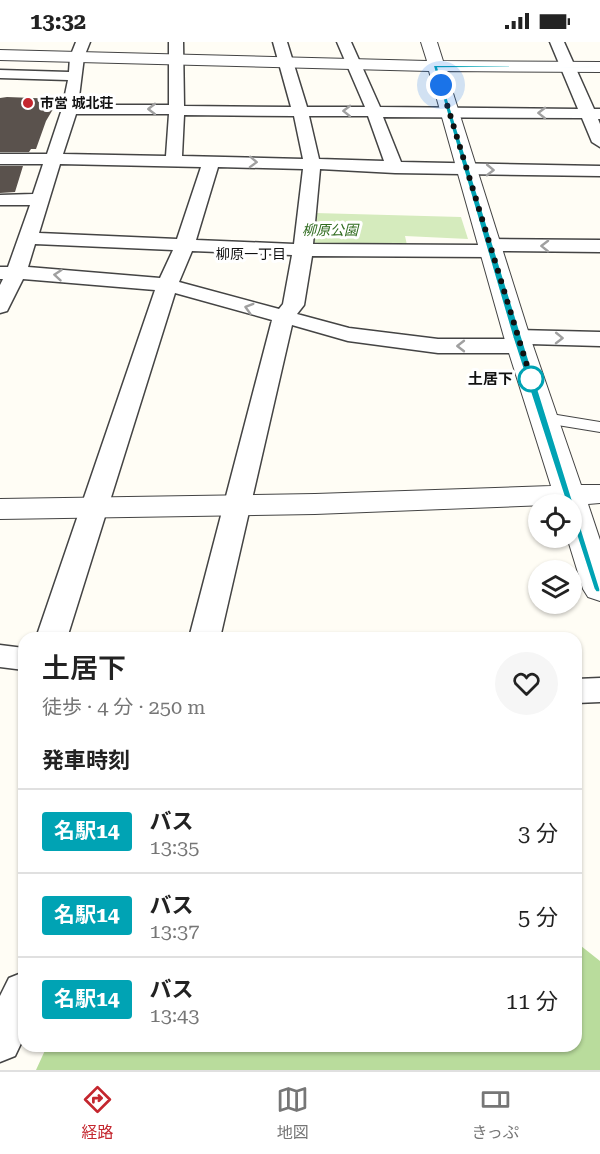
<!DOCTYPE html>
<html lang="ja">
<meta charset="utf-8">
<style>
body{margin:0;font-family:"Roboto Serif","Noto Sans JP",serif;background:#f6f6f6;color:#222;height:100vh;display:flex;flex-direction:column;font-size:22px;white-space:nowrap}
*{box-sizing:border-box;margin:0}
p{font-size:20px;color:#767676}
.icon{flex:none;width:33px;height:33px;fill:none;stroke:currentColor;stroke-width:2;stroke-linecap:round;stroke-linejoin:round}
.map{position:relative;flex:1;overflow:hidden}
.side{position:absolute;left:18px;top:590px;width:564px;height:420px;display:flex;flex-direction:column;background:#fff;border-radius:18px;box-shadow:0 2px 4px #0004}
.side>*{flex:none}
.badge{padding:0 12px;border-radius:4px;font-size:21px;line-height:39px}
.buttons{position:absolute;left:528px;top:452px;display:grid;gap:12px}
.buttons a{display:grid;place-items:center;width:54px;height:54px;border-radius:50%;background:#fff;box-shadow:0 2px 4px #0004;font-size:30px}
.you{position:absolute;width:30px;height:30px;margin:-15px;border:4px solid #fff;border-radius:50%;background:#1a73e8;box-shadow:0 0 0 9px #1a73e833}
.map>.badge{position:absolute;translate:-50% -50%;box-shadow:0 0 0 3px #fff}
h2{padding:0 24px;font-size:22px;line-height:54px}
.round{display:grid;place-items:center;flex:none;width:63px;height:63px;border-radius:32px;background:#f6f6f6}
.headline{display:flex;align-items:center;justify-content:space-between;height:102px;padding:0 24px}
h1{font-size:28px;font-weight:600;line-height:45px}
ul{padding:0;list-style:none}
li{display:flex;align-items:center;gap:18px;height:84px;padding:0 24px;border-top:2px solid #e0e0e0}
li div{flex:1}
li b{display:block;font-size:22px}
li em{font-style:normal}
li .badge{min-width:66px;font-weight:700;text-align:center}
.status{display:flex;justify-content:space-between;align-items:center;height:42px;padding:0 30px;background:#fff;direction:ltr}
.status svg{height:16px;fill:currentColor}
.menu{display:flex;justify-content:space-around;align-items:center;height:84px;border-top:2px solid #e0e0e0;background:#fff;font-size:16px;color:#767676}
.menu a{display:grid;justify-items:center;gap:3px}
.menu .on{color:#c4262e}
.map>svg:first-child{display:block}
.green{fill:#d5ebbd}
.forest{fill:#b9dc9c}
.building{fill:#5a524d}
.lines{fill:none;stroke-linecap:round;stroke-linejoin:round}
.pedestrian-casing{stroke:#444;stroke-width:2}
.minor-casing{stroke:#444;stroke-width:3}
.tertiary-casing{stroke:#444;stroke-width:2}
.pedestrian{fill:#fff;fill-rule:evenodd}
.minor{fill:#fff;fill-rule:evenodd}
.tertiary{fill:#fff;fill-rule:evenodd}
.oneway{stroke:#a0a0a0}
.line{fill:#00a3b4;stroke:#fff;stroke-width:1.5}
.walk{stroke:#111;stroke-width:6;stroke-dasharray:0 10.8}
.poi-dot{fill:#c4262e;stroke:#fff;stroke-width:2}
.stop-dot{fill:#fff;stroke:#00a3b4;stroke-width:3}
.labels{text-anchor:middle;stroke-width:6;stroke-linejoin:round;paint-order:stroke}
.far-poi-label{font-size:14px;font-weight:bold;fill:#111;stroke:#fff;text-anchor:start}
.far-park-label{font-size:14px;font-style:italic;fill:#2f6b1f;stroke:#fff}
.far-neighbourhood-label{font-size:14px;fill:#111;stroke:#fff}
.stop-label{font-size:15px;font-weight:bold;fill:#111;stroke:#fff;text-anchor:end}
</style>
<div class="status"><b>13:32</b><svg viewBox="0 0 49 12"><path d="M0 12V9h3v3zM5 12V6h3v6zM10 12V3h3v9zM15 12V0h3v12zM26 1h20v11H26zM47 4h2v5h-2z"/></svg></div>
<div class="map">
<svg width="600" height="1028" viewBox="0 0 600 1028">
<rect width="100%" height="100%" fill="#fffdf5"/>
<path class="green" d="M 315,171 L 461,175 L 468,197 L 405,194 L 407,203 L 313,204 Z"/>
<path class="forest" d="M 576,900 L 600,919 L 600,1028 L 36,1028 L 47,1004 L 576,1004 Z"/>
<path class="building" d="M 7,55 L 59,57 L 46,79 L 36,107 L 31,107 L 29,110 L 0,110 L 0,56 Z
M 0,124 L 23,124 L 15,150 L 0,151 Z"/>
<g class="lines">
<defs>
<path id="pedestrian" d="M 545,371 L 600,380 L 600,390 L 539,380 L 536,376 L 539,372 Z"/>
<path id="minor" d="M 76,0 L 90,0 L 84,15 L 78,63 L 169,63 L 169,0 L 183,0 L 184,64 L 291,65 L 273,0 L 287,0 L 307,65 L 365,65 L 337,0 L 351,0 L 380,65 L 578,67 L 550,0 L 564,0 L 594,67 L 600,67 L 600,77 L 598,77 L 600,82 L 600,105 L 592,100 L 582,76 L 383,75 L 401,120 L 600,124 L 600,134 L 395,131 L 320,127 L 313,202 L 479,203 L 482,199 L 489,197 L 600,198 L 600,210 L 501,209 L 498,213 L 491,215 L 312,214 L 304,263 L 297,272 L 349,286 L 438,297 L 508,297 L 506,295 L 509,290 L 517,288 L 600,290 L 600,304 L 530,302 L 531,304 L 528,309 L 520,311 L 438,311 L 348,299 L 292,283 L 220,596 L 189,596 L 272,278 L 175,251 L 67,596 L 36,596 L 155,248 L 23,237 L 7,269 L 0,271 L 0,243 L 3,237 L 0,237 L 0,225 L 8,225 L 30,163 L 0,163 L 0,153 L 33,152 L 43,122 L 0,122 L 0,112 L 47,112 L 62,67 L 68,38 L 0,36 L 0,28 L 69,30 L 70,15 ZM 76,72 L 169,72 L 166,114 L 63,112 ZM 184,73 L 294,74 L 303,117 L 182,114 ZM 309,74 L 368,74 L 384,119 L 319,117 ZM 60,122 L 201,125 L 177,197 L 39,191 ZM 218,125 L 303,127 L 294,202 L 196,198 ZM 35,202 L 173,208 L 160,236 L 28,225 ZM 192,209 L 292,213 L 283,262 L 279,267 L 179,240 Z
M 0,603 L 24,606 L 24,628 L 0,625 Z
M 600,636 L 600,660 L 576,661 L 576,637 Z
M 24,930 L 24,995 L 15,1014 L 0,1020 L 0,954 L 9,936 Z"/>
<path id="tertiary" d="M 421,0 L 437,0 L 443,19 L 600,20 L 600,30 L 446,29 L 530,295 L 581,443 L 600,443 L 600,461 L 588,462 L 600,498 L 600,559 L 588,555 L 583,547 L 567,495 L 572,495 L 572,462 L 315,472 L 0,477 L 0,457 L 315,452 L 551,444 L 504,295 L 429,29 L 0,18 L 0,8 L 427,19 Z"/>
</defs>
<use href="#pedestrian" class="pedestrian-casing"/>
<use href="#minor" class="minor-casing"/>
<use href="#tertiary" class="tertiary-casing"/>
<use href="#pedestrian" class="pedestrian"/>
<use href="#minor" class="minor"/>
<use href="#tertiary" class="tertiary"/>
</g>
<defs><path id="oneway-chevron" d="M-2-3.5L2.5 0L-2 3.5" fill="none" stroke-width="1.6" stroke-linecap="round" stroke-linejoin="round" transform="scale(1.5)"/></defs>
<g class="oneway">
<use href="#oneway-chevron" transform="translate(152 67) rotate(180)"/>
<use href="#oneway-chevron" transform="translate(347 69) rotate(-179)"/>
<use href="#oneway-chevron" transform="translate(542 71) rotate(-179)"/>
<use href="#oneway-chevron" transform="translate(253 120) rotate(2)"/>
<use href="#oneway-chevron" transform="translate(490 128) rotate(1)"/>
<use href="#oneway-chevron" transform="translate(545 204) rotate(-179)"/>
<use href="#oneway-chevron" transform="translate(58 233) rotate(-175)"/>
<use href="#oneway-chevron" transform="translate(249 266) rotate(-164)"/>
<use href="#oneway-chevron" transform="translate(559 296) rotate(1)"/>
<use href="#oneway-chevron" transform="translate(461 304) rotate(180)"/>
</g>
<path class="line" d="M 433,23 L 600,25 L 438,26 L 522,296 L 600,547 L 600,550 L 596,550 L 594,547 L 513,296 Z"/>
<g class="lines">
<path class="walk" d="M 441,43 L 532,340 L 531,337"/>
</g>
<circle class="poi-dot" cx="28" cy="61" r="6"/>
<circle class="stop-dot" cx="531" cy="337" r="12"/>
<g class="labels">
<g class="far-poi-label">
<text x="40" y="66">市営 城北荘</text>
</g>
<g class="far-park-label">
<text x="330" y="193">柳原公園</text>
</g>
<g class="far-neighbourhood-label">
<text x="251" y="217">柳原一丁目</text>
</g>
<g class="stop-label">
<text x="513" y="342">土居下</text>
</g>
</g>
</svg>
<div class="buttons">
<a><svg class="icon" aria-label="locate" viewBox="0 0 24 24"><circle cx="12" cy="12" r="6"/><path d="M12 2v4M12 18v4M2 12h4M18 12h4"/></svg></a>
<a><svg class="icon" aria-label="layers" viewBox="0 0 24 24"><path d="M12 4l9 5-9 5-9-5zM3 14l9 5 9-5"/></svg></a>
</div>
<div class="you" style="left:441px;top:43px"></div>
<section class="side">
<div class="headline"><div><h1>土居下</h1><p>徒歩 · 4 分 · 250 m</p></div><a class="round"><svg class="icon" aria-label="heart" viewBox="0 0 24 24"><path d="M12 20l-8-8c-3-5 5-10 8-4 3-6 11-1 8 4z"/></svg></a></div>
<h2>発車時刻</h2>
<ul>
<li><span class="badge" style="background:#00a3b4;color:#fff">名駅14</span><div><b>バス</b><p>13:35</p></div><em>3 分</em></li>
<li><span class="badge" style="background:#00a3b4;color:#fff">名駅14</span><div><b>バス</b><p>13:37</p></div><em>5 分</em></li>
<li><span class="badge" style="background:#00a3b4;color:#fff">名駅14</span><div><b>バス</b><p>13:43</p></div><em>11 分</em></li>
</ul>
</section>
</div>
<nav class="menu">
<a class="on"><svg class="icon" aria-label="directions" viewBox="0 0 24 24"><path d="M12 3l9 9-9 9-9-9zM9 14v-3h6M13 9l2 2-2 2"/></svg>経路</a>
<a><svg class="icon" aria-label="map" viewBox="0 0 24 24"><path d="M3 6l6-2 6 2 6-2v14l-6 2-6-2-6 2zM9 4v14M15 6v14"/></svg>地図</a>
<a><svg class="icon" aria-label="tickets" viewBox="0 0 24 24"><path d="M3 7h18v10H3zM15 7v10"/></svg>きっぷ</a>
</nav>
